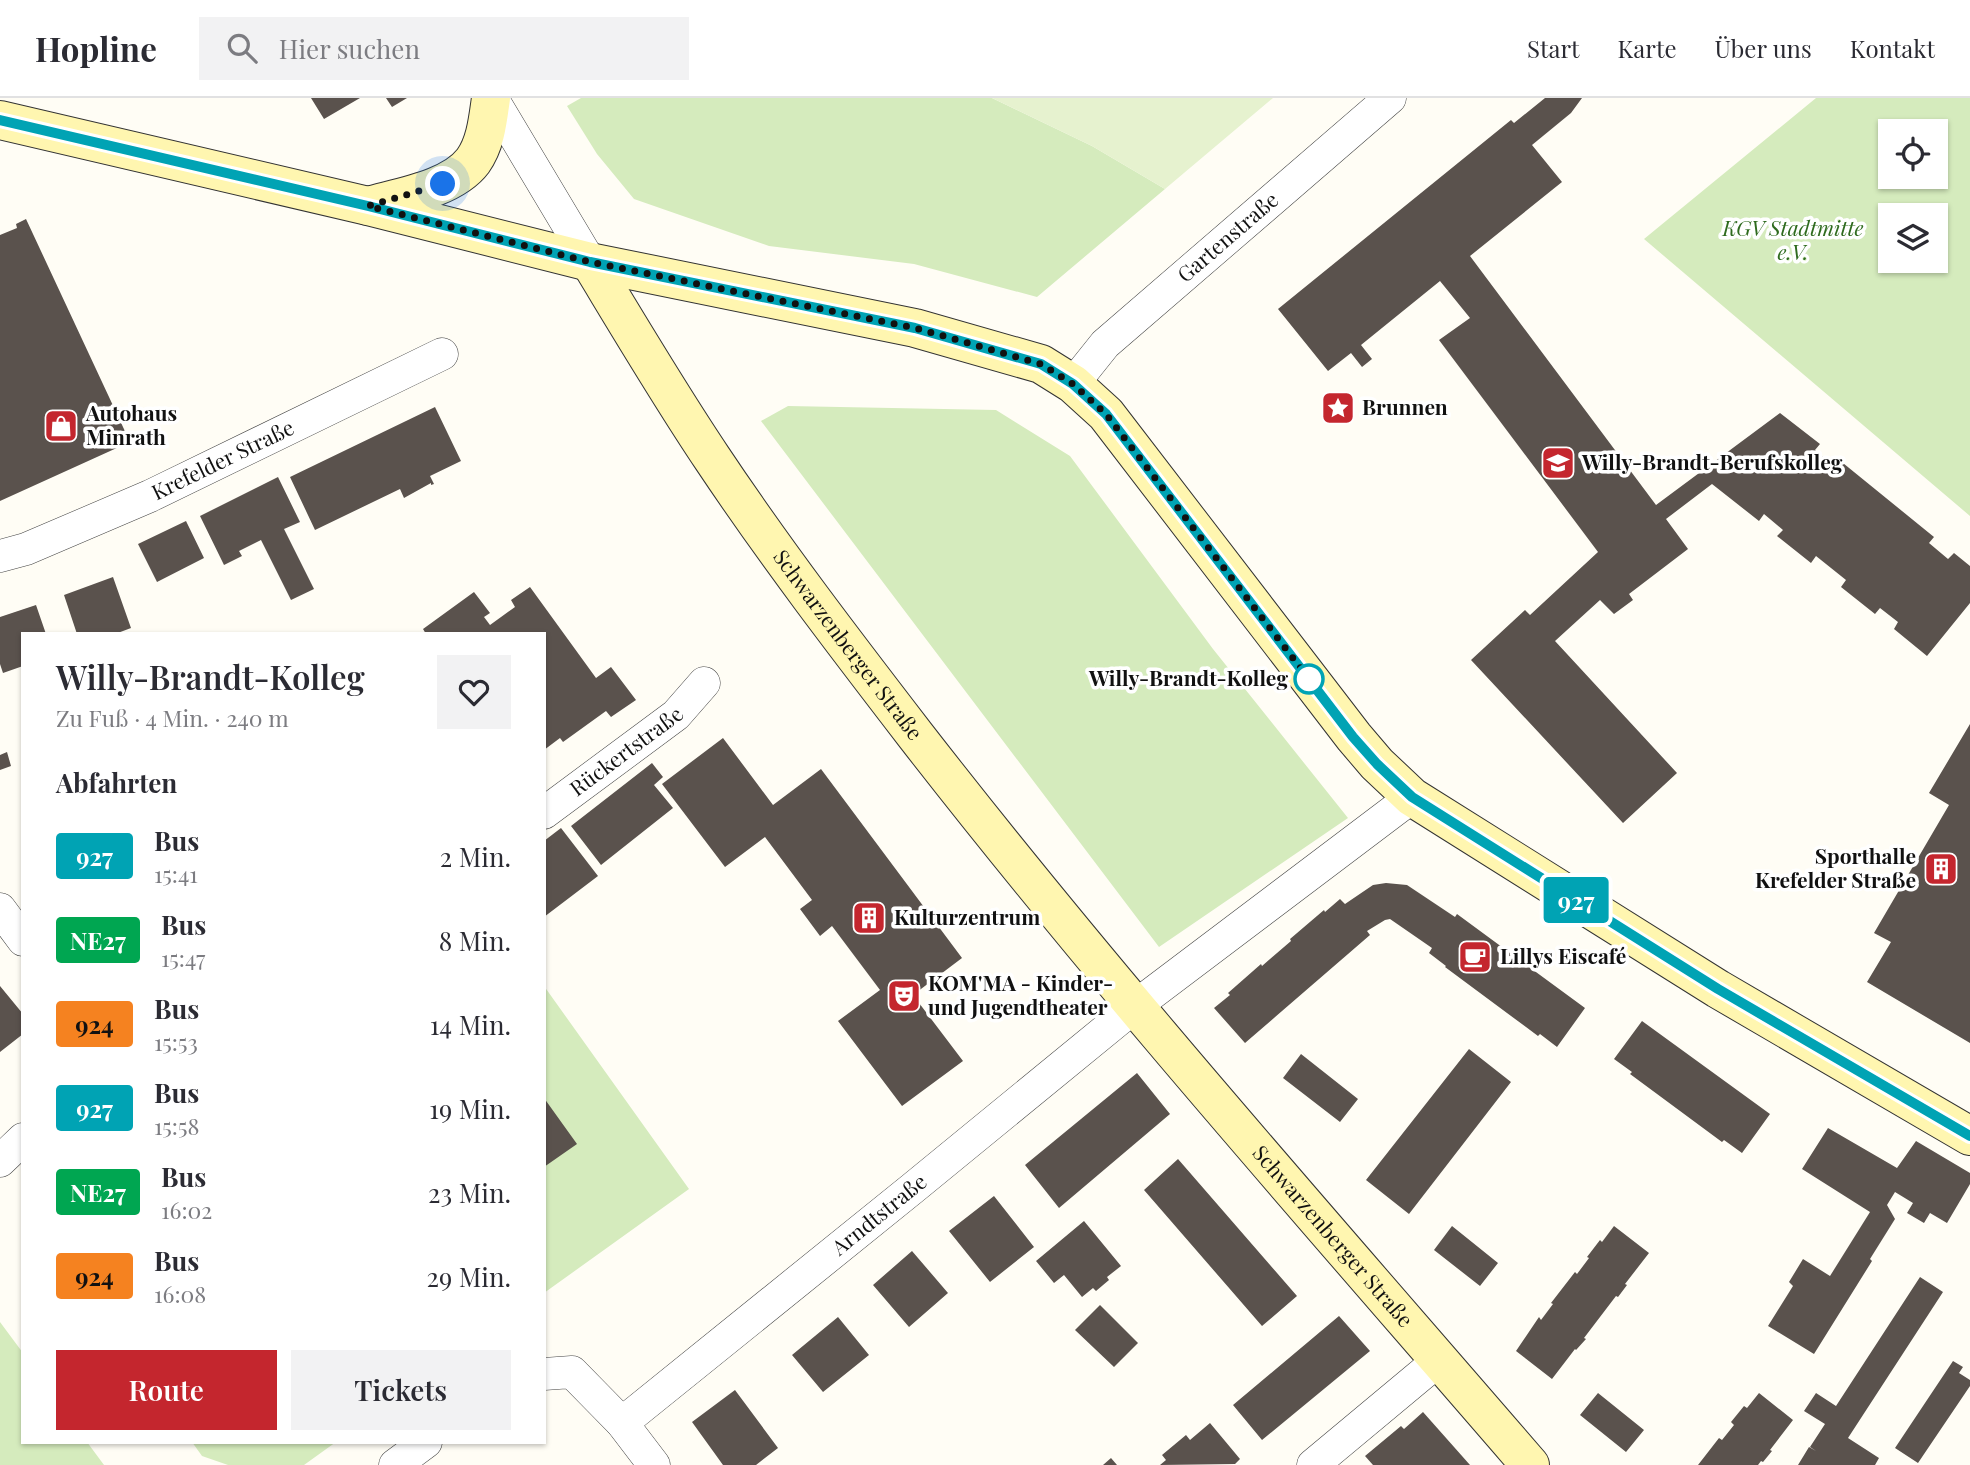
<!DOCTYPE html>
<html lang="de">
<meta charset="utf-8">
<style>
body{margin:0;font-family:"Playfair Display",serif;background:#f2f2f3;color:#2b2b33;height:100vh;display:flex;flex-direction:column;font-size:26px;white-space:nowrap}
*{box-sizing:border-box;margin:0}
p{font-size:23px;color:#7c7c81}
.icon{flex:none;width:38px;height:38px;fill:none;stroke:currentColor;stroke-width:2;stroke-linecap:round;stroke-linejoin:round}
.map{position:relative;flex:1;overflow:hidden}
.details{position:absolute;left:21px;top:534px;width:525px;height:812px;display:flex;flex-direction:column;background:#fff;border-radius:0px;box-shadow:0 2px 5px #0004}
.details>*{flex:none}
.badge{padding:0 14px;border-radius:5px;font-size:24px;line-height:46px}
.buttons{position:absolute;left:1878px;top:21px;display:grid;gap:14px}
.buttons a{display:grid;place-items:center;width:70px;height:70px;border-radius:0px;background:#fff;box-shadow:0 2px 5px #0004;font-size:35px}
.you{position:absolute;width:35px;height:35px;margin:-18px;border:5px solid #fff;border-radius:50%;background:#1a73e8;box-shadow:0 0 0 10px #1a73e833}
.map>.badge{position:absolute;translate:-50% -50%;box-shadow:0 0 0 4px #fff}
h2{padding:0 35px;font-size:26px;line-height:63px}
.round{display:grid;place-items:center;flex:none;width:74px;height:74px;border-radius:0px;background:#f2f2f3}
.summary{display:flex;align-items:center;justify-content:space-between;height:119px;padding:0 35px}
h1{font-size:33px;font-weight:600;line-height:52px}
.button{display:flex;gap:14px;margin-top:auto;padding:14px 35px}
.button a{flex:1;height:80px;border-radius:0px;background:#c4262e;color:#fff;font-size:28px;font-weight:600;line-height:80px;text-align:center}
.button a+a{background:#f2f2f3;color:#2b2b33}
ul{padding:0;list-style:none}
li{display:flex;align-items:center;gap:21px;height:84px;padding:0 35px}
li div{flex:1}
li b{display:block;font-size:26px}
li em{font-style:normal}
li .badge{min-width:77px;font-weight:700;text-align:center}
header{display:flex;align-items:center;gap:42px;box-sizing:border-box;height:98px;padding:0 35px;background:#fff;border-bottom:2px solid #e1e1e2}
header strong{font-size:33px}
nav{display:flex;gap:38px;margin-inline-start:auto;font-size:24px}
.search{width:490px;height:63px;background:#f2f2f3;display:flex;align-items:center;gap:18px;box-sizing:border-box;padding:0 24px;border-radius:0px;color:#7c7c81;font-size:26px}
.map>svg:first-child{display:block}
.green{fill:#d5ebbd;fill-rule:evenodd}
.pitch{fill:#e6f2cf}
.building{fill:#5a524d}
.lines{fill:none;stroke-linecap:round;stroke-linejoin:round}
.street-casing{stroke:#444;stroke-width:33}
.secondary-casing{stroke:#333;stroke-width:40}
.street{stroke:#fff;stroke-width:32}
.secondary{stroke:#fff6b0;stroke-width:38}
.line-casing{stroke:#fff;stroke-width:16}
.line{stroke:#00a3b4;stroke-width:10}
.walk{stroke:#111;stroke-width:7;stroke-dasharray:0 12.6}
.stop-dot{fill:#fff;stroke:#00a3b4;stroke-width:3.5}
.labels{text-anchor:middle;stroke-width:7;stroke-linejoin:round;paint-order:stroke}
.park-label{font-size:21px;font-style:italic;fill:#2f6b1f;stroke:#fff}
.street-label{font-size:21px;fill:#111;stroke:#fff}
.poi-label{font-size:21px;font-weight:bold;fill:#111;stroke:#fff;text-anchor:start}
.stop-label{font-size:21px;font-weight:bold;fill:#111;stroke:#fff;text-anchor:end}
</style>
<header>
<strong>Hopline</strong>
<div class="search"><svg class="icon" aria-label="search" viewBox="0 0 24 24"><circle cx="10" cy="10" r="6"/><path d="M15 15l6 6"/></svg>Hier suchen</div>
<nav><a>Start</a><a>Karte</a><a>Über uns</a><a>Kontakt</a></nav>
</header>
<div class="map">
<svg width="1970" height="1367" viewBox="0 0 1970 1367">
<rect width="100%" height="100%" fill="#fffdf5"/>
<path class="green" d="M 581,0 L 992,0 L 1092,48 L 1165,91 L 1037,199 L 914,166 L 769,148 L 634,101 L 597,56 L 567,8 Z
M 1816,0 L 1970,0 L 1970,418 L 1644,141 ZM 1890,33 L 1936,33 L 1936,79 L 1890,79 ZM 1890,117 L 1936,117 L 1936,163 L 1890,163 Z
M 788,308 L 996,312 L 1070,358 L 1213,551 L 1348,720 L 1159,849 L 761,323 Z
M 544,888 L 689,1091 L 544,1195 Z
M 0,1224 L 23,1255 L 23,1344 L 87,1344 L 104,1367 L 0,1367 Z
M 192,1344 L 336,1344 L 304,1367 L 228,1367 L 202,1358 Z"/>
<path class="pitch" d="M 992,0 L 1273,0 L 1165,91 L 1092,48 Z"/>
<path class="building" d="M 311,0 L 360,0 L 324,21 Z
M 386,0 L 407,0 L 392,9 Z
M 1545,0 L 1582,0 L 1571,15 L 1532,47 L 1562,84 L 1470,158 L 1656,407 L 1780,315 L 1820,346 L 1815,352 L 1832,367 L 1838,361 L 1934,439 L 1929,445 L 1948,461 L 1954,455 L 1970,468 L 1970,505 L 1927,558 L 1894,531 L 1898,524 L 1880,510 L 1875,516 L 1841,489 L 1846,482 L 1816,458 L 1811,465 L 1777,438 L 1783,432 L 1764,416 L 1759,423 L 1712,386 L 1666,421 L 1688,451 L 1629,496 L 1633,502 L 1614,516 L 1600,502 L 1555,543 L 1677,675 L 1623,725 L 1471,562 L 1525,512 L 1530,517 L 1598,454 L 1439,242 L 1470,220 L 1440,183 L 1361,247 L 1372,261 L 1362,269 L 1351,255 L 1328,273 L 1278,211 L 1511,22 L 1514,25 Z
M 26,121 L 130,344 L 0,403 L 0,137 L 17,130 L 16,126 Z
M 435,309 L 461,363 L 430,378 L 434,386 L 431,387 L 431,385 L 404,400 L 400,391 L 315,432 L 290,379 Z
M 278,379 L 300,424 L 284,431 L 314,491 L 291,502 L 261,442 L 239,453 L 242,458 L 224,467 L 200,418 Z
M 186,423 L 204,460 L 157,484 L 138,446 Z
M 113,479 L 131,530 L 115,536 L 77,536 L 64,497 Z
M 530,489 L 596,580 L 611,569 L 636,602 L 611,619 L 606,613 L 563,644 L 560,640 L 544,652 L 544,536 L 426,536 L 423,531 L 474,494 L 490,515 L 484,519 L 490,527 L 515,509 L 511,502 Z
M 36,507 L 46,536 L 23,536 L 23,568 L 3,575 L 0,566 L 0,519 Z
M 1970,626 L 1970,945 L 1867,884 L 1891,844 L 1874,835 L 1949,707 L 1929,695 Z
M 723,640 L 773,707 L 821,671 L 962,860 L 913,897 L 963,963 L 902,1008 L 838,923 L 880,892 L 832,828 L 820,838 L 800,811 L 812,802 L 765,739 L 725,769 L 662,686 Z
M 7,654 L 11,668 L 0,672 L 0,657 Z
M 652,665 L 663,679 L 654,687 L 673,710 L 601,767 L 571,728 Z
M 561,730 L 598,778 L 544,819 L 544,743 Z
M 1386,785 L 1407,787 L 1455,819 L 1457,816 L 1585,910 L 1557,949 L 1540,936 L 1538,938 L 1445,869 L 1446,868 L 1429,855 L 1432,850 L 1390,821 L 1385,822 L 1367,833 L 1370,837 L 1245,945 L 1214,910 L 1230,897 L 1228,895 L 1261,866 L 1262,868 L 1277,855 L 1291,843 L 1290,841 L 1324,812 L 1325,814 L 1340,801 L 1345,806 L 1373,787 Z
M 0,888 L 23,916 L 23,936 L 0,954 Z
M 1642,923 L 1770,1016 L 1742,1055 L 1724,1042 L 1722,1044 L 1630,976 L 1632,974 L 1614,961 Z
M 1469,951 L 1511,984 L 1409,1116 L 1366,1082 Z
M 1301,956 L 1358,1001 L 1340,1024 L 1283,980 Z
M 1137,975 L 1170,1016 L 1059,1110 L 1025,1067 Z
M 544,1000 L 577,1046 L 544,1069 Z
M 1828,1030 L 1897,1070 L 1916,1043 L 1970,1075 L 1970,1086 L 1947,1125 L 1930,1115 L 1924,1125 L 1907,1115 L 1913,1105 L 1895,1094 L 1887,1107 L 1895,1121 L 1870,1161 L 1872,1163 L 1814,1256 L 1768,1228 L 1793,1188 L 1789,1184 L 1803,1161 L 1830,1178 L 1870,1114 L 1802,1071 Z
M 1178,1061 L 1297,1198 L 1262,1228 L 1144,1092 Z
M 994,1098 L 1034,1149 L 990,1184 L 949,1133 Z
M 1084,1123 L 1121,1168 L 1107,1179 L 1109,1182 L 1096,1193 L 1093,1190 L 1082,1199 L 1064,1177 L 1054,1185 L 1036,1163 Z
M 1452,1128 L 1498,1165 L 1480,1188 L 1434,1152 Z
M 1614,1128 L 1649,1155 L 1625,1186 L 1627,1187 L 1618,1199 L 1616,1198 L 1584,1240 L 1586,1241 L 1576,1252 L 1575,1251 L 1552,1281 L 1516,1253 L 1539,1219 L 1541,1222 L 1553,1206 L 1551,1205 L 1575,1174 L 1577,1176 L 1589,1160 L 1587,1159 L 1600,1142 L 1602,1144 Z
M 912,1153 L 948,1195 L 909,1229 L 873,1187 Z
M 1920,1179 L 1943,1194 L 1848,1340 L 1879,1360 L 1875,1367 L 1798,1367 L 1809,1349 L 1816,1353 L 1810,1349 L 1825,1326 L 1804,1313 L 1816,1295 L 1836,1308 Z
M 1100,1207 L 1138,1245 L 1114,1269 L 1075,1232 Z
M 1339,1218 L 1370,1253 L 1262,1342 L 1233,1307 Z
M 838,1219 L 869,1257 L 823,1294 L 792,1257 Z
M 1953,1263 L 1963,1269 L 1959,1275 L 1970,1282 L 1970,1288 L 1918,1365 L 1895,1350 Z
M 735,1292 L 778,1350 L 756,1367 L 723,1367 L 692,1324 Z
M 1598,1295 L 1644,1332 L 1626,1354 L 1580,1317 Z
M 1759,1295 L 1793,1322 L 1770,1352 L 1772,1353 L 1763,1364 L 1761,1363 L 1758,1367 L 1698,1367 L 1719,1340 L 1722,1342 L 1734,1327 L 1731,1324 L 1744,1308 L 1747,1310 Z
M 1423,1314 L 1470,1367 L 1373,1367 L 1365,1358 L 1401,1328 L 1404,1331 Z
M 1210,1325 L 1240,1361 L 1235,1366 L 1160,1367 L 1166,1362 L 1162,1357 L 1186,1337 L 1190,1342 Z
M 1111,1360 L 1117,1367 L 1103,1367 Z"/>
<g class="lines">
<defs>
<g id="street">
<path d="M 492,0 L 590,164"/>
<path id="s1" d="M 1073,286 L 1105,246 L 1390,0"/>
<path id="s2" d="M 0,458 L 26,451 L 150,398 L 442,256"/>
<path id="s3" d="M 544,715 L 676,617 L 704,585"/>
<path d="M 0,811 L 23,842"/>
<path d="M 0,1063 L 23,1041"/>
<path d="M 544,1276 L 572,1274 L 622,1325 L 654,1367"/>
<path id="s4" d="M 622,1325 L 913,1090 L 1134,909 L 1412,699"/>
<path d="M 395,1367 L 426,1344"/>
<path d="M 1313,1367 L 1439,1262"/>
</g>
<g id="secondary">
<path d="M 0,22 L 368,108 L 590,164 L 915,230 L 1041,266 L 1073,286 L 1106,316 L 1354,639 L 1377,666 L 1412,699 L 1718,891 L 1970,1038"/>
<path d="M 368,108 C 400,99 452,91 473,63 C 486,45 488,21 491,0"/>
<path id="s5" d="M 590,164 C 630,230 669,296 712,360 C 776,456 846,547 916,638 C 1111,889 1323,1127 1530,1367"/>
</g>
</defs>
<use href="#street" class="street-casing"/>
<use href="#secondary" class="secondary-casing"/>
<use href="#street" class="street"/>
<use href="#secondary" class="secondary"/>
</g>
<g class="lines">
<defs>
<path id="line" d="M 0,22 L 368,108 L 590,164 L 915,230 L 1041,266 L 1073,286 L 1106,316 L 1353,639 L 1377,666 L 1412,699 L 1718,891 L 1970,1038"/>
</defs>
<use href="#line" class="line-casing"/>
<use href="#line" class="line"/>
<path class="walk" d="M 443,86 L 368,108 L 590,164 L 915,230 L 940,237 L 1041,266 L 1073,286 L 1106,316 L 1309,581"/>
</g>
<defs>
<symbol id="sight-square" viewBox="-11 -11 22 22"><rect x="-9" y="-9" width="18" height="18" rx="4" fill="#c4262e" stroke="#fff"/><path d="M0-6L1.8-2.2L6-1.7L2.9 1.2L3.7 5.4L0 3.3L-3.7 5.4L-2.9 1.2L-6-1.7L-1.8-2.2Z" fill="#fff"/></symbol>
<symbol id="shop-square" viewBox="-11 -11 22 22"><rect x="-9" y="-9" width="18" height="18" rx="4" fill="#c4262e" stroke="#fff"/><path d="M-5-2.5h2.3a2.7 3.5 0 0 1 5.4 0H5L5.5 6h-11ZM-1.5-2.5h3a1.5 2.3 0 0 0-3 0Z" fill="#fff"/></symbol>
<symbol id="school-square" viewBox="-11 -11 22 22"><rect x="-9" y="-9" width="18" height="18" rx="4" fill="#c4262e" stroke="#fff"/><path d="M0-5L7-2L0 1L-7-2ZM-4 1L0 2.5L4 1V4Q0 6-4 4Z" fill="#fff"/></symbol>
<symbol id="building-square" viewBox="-11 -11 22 22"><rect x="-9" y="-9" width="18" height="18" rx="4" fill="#c4262e" stroke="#fff"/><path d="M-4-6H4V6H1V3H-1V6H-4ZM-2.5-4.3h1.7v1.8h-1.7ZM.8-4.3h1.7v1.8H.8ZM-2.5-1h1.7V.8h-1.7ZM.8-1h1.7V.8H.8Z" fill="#fff"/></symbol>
<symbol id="cafe-square" viewBox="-11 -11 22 22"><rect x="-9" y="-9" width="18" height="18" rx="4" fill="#c4262e" stroke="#fff"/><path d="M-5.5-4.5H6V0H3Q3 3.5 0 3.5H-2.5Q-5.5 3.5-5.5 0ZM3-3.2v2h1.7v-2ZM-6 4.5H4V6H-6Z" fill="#fff"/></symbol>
<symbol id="theatre-square" viewBox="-11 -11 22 22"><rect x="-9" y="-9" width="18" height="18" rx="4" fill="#c4262e" stroke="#fff"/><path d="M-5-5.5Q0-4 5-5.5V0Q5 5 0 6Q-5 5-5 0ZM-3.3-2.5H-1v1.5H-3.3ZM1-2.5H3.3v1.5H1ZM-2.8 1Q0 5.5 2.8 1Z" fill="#fff"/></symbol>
</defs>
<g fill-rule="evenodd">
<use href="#sight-square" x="1319" y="291" width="38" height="38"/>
<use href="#shop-square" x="42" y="309" width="38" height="38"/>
<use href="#school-square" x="1539" y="346" width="38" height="38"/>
<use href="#building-square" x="1922" y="752" width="38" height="38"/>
<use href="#building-square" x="850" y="801" width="38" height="38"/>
<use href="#cafe-square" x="1456" y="840" width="38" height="38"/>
<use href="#theatre-square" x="885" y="879" width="38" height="38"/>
</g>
<circle class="stop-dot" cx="1309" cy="581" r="14"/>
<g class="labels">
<g class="park-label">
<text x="1793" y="138">KGV Stadtmitte<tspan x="1793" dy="24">e.V.</tspan></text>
</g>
<g class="street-label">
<text dy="7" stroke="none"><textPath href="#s1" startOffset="214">Gartenstraße</textPath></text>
<text dy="7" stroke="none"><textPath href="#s2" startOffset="243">Krefelder Straße</textPath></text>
<text dy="7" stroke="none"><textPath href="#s5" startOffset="462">Schwarzenberger Straße</textPath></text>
<text dy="7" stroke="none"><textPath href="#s3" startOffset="103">Rückertstraße</textPath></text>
<text dy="7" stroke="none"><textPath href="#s4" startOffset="331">Arndtstraße</textPath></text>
<text dy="7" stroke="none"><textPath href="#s5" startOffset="1227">Schwarzenberger Straße</textPath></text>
</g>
<g class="poi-label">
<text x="1362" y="317">Brunnen</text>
<text x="86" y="323">Autohaus<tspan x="86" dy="24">Minrath</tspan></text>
<text x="1582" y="372">Willy-Brandt-Berufskolleg</text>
<text x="1916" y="766" text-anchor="end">Sporthalle<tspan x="1916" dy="24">Krefelder Straße</tspan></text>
<text x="894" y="827">Kulturzentrum</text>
<text x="1500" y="866">Lillys Eiscafé</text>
<text x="928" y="893">KOM'MA - Kinder-<tspan x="928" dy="24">und Jugendtheater</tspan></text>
</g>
<g class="stop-label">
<text x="1288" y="588">Willy-Brandt-Kolleg</text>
</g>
</g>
</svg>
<div class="buttons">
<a><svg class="icon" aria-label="locate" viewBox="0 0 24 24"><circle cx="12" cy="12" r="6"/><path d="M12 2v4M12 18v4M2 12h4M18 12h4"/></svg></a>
<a><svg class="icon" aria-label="layers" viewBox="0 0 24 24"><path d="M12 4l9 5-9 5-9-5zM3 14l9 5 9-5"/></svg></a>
</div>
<div class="you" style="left:443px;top:86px"></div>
<b class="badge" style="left:1576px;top:802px;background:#00a3b4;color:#fff">927</b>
<section class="details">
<div class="summary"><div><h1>Willy-Brandt-Kolleg</h1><p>Zu Fuß · 4 Min. · 240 m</p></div><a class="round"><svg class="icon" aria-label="heart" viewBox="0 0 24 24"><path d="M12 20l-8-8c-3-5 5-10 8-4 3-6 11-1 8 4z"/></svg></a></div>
<h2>Abfahrten</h2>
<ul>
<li><span class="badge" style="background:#00a3b4;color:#fff">927</span><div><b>Bus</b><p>15:41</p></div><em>2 Min.</em></li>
<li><span class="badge" style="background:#00a651;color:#fff">NE27</span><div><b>Bus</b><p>15:47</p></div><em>8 Min.</em></li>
<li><span class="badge" style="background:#f58220;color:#111">924</span><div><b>Bus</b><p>15:53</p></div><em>14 Min.</em></li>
<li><span class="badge" style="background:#00a3b4;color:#fff">927</span><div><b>Bus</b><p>15:58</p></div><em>19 Min.</em></li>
<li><span class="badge" style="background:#00a651;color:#fff">NE27</span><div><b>Bus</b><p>16:02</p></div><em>23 Min.</em></li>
<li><span class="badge" style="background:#f58220;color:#111">924</span><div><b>Bus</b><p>16:08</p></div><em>29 Min.</em></li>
</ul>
<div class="button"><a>Route</a><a>Tickets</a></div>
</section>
</div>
